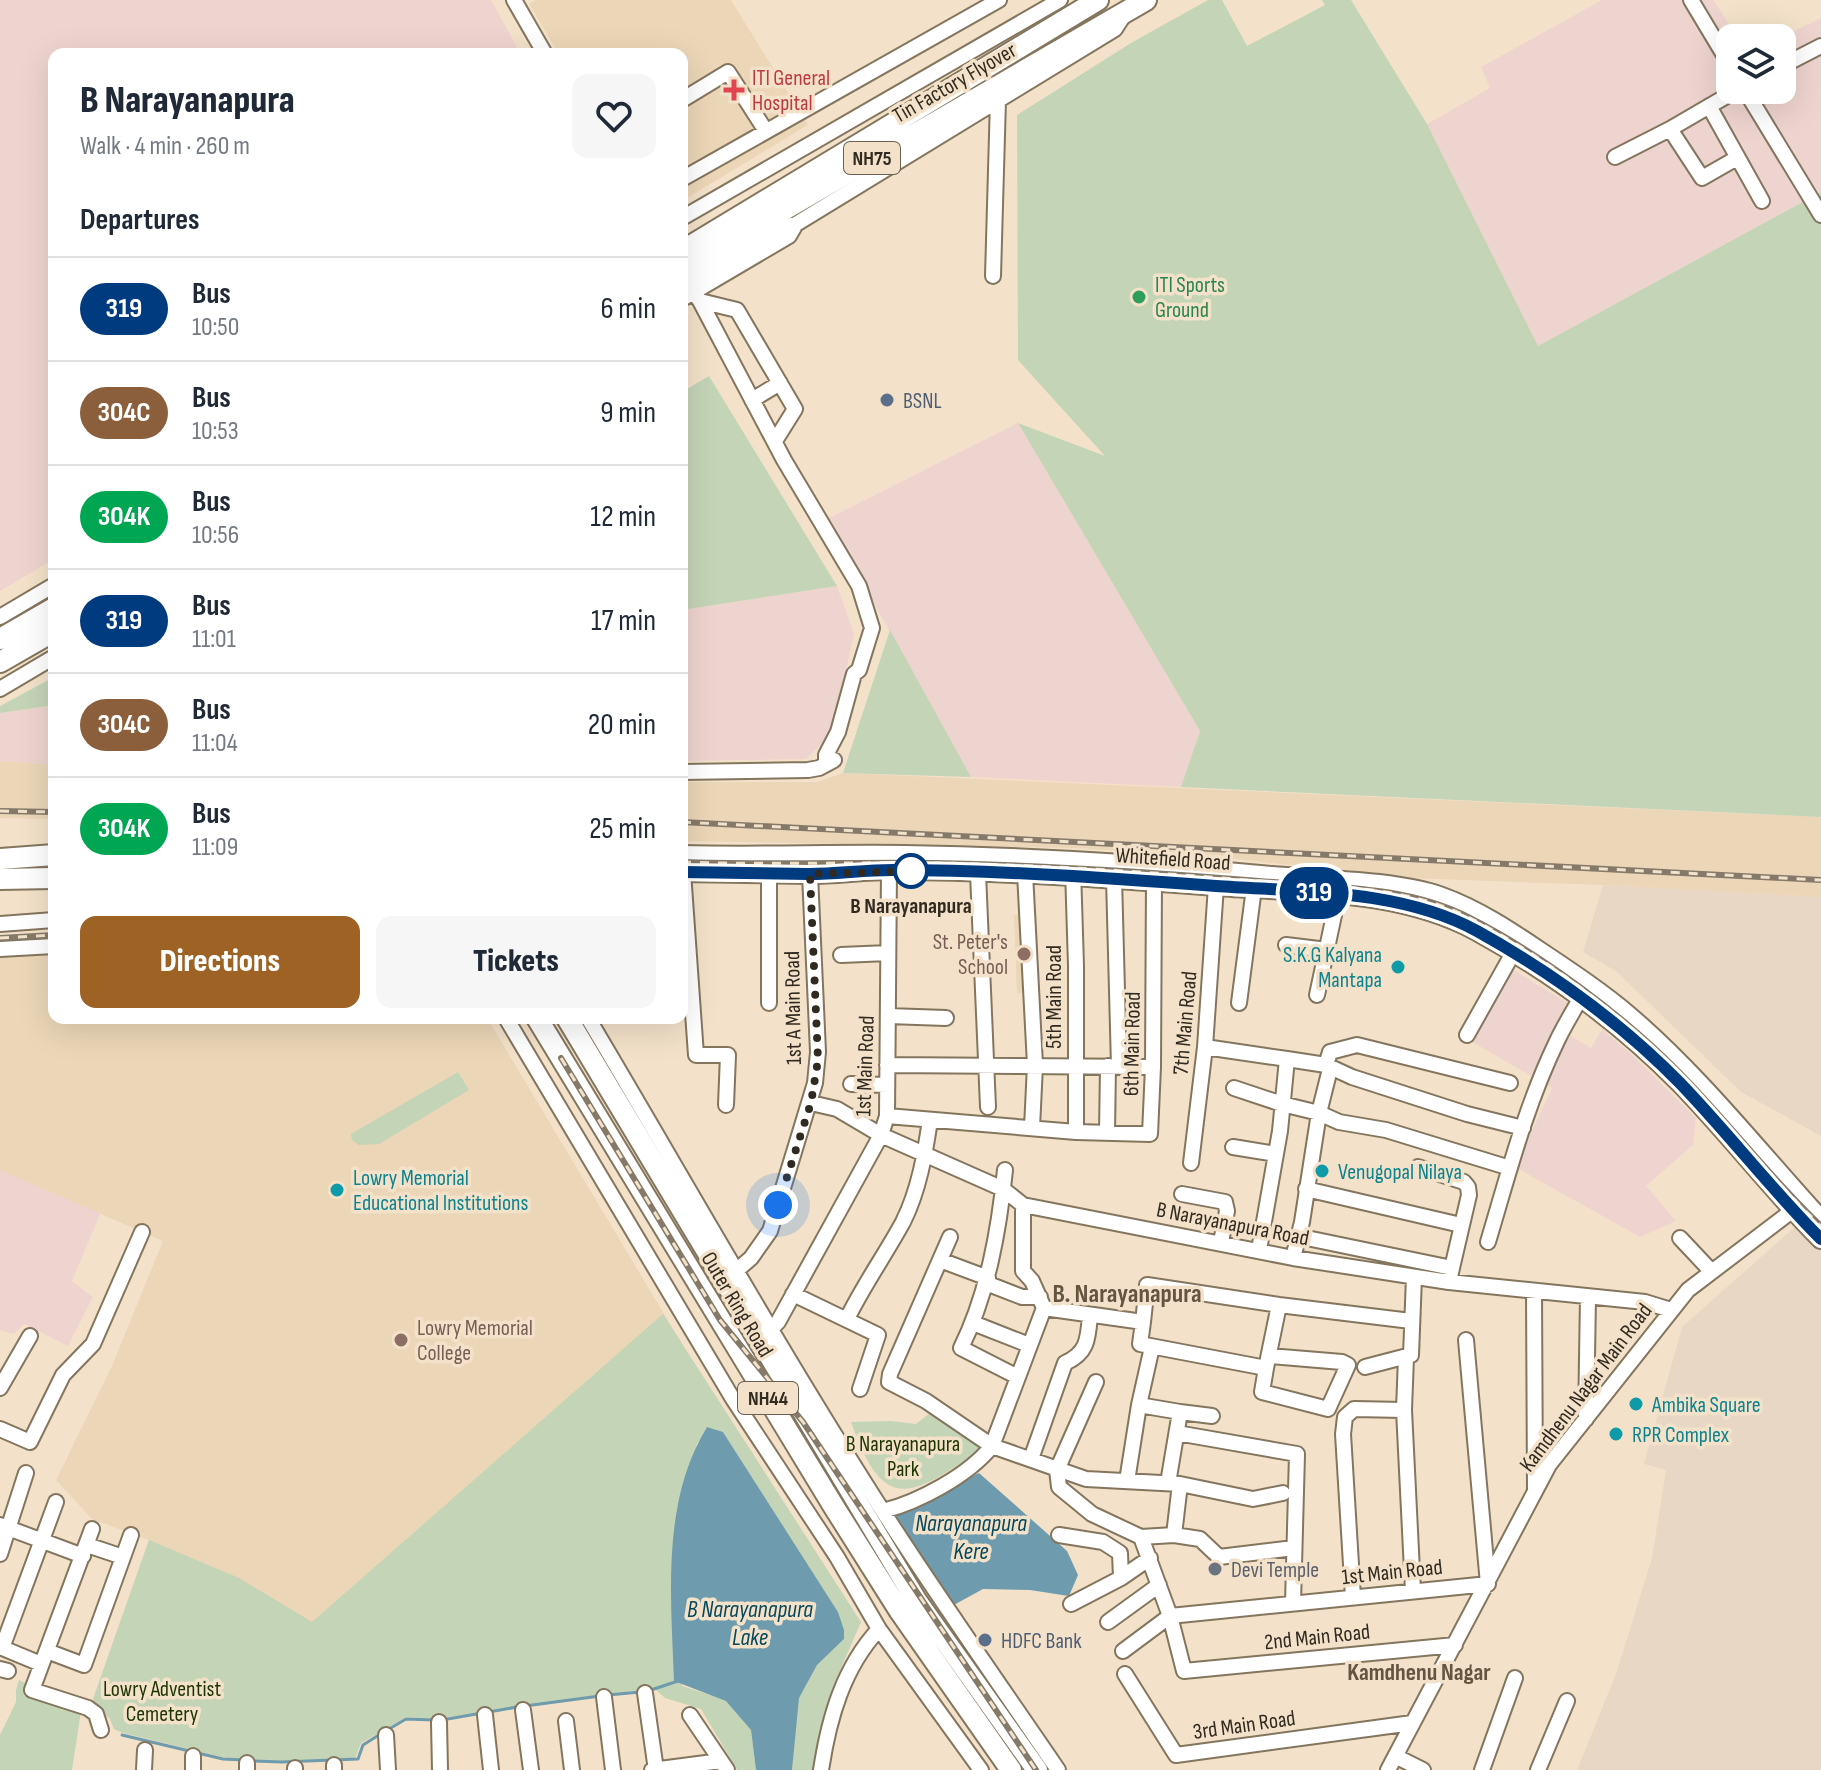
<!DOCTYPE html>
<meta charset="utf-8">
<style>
body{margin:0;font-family:"Sofia Sans Condensed",sans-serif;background:#f6f6f7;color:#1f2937;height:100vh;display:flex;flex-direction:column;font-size:30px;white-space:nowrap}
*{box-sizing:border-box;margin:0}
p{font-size:26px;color:#747a83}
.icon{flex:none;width:44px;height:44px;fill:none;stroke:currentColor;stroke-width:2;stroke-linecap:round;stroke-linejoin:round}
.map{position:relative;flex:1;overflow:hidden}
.drawer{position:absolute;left:48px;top:48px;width:640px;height:976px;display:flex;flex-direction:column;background:#fff;border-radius:16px;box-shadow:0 8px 32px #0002}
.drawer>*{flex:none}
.badge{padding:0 16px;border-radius:26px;font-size:28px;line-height:52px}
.buttons{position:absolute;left:1716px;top:24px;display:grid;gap:16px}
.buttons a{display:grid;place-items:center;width:80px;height:80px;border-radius:16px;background:#fff;box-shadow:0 8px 32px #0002;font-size:40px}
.you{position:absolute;width:40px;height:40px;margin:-20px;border:6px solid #fff;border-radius:50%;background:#1a73e8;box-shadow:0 0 0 12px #1a73e833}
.map>.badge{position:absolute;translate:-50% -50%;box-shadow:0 0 0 4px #fff}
h2{padding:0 32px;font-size:30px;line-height:72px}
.round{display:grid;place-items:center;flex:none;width:84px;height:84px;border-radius:16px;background:#f6f6f7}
.overview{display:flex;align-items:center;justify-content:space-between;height:136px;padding:0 32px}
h1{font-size:38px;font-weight:800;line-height:60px}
.primary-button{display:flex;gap:16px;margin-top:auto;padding:16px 32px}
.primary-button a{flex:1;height:92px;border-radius:16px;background:#9e6224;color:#fff;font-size:32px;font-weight:800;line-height:92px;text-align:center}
.primary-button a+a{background:#f6f6f7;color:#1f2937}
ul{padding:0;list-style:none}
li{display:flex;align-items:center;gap:24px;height:104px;padding:0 32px;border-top:2px solid #e0e1e3}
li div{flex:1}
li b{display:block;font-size:30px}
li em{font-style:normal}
li .badge{min-width:88px;font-weight:700;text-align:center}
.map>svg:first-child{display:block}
.commercial{fill:#e9d7c6}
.industrial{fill:#eed4cf}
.built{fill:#ebd6b7}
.green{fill:#c4d4b7}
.water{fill:#6e9bad}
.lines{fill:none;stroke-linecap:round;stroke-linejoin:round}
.stream{stroke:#6e9bad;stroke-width:3}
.minor-casing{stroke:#84755e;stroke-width:18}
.major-casing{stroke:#84755e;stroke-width:22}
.highway-casing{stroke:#84755e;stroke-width:24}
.minor{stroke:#fff;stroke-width:14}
.major{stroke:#fff;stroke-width:18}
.highway{stroke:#fff;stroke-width:20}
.rail-casing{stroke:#857a6a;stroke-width:6}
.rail{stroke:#f3e2c9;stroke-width:3;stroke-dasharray:9;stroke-linecap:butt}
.line-casing{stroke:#fff;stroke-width:18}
.line{stroke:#003b80;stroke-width:12}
.walk{stroke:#312a21;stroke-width:8;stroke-dasharray:0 14.4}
.health-dot{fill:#e0444e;stroke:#f3e2c9;stroke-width:3}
.leisure-dot{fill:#2e9e5b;stroke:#f3e2c9;stroke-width:3}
.service-dot{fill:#5c6f8a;stroke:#f3e2c9;stroke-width:3}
.stop-dot{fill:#fff;stroke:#003b80;stroke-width:4}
.education-dot{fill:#8d6e63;stroke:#f3e2c9;stroke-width:3}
.culture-dot{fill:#0f9aa8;stroke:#f3e2c9;stroke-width:3}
.worship-dot{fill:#6b7280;stroke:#f3e2c9;stroke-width:3}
.labels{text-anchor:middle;stroke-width:7;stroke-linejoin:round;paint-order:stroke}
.shield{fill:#f3e2c9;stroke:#6b6153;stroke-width:2}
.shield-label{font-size:20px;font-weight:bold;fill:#312a21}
.health-label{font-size:22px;fill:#be3a42;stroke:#f3e2c9;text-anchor:start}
.street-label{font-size:22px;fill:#312a21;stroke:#f3e2c9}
.leisure-label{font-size:22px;fill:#27864d;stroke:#f3e2c9;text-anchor:start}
.service-label{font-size:22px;fill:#4e5e75;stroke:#f3e2c9;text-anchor:start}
.stop-label{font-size:22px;font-weight:bold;fill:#312a21;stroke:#f3e2c9}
.education-label{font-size:22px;fill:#785e54;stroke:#f3e2c9;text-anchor:end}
.culture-label{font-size:22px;fill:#0d838f;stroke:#f3e2c9;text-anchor:start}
.park-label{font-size:22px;fill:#1d3500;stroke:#f3e2c9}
.worship-label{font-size:22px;fill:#5b616d;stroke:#f3e2c9;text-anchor:start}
.water-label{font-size:24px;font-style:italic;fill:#07485c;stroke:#f3e2c9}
.neighbourhood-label{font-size:24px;font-weight:bold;fill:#63553f;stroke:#f3e2c9}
.quarter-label{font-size:26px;font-weight:bold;fill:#63553f;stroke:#f3e2c9}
</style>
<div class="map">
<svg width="1821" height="1770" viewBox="0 0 1821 1770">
<rect width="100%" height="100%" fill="#f3e2c9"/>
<path class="commercial" d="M 1603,885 L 1821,897 L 1821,1136 L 1741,1092 L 1617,972 L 1583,952 Z
M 1797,1225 L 1821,1250 L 1821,1770 L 1577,1770 L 1616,1674 L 1652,1558 L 1666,1470 L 1644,1464 L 1682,1327 Z"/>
<path class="industrial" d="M 0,0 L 491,0 L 521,54 L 54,54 L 54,559 L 0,591 Z
M 1602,0 L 1713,0 L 1739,38 L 1730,38 L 1730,90 L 1782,90 L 1782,38 L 1779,38 L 1821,18 L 1821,192 L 1538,346 L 1427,124 L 1490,88 L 1481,67 Z
M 1018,423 L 1200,731 L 1181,787 L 971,777 L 827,519 Z
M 837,586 L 854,634 L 832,734 L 806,759 L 682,761 L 682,610 Z
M 54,705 L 54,765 L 0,761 L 0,713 Z
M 1509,967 L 1574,1007 L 1561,1030 L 1591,1048 L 1602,1029 L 1632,1055 L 1696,1118 L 1693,1145 L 1646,1186 L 1676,1221 L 1640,1237 L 1515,1167 L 1552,1088 L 1469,1040 Z
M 0,1170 L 101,1212 L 72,1281 L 93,1297 L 68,1346 L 24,1324 L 14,1334 L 0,1330 Z"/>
<path class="built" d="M 536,0 L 731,0 L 808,125 L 682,201 L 682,54 L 559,54 L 529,4 Z
M 0,761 L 54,765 L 54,819 L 0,818 Z
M 843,773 L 1821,817 L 1821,897 L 1603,885 L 1409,878 L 1226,858 L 1073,848 L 682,841 L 682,782 L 817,782 Z
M 1014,915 L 1030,915 L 1035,994 L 1017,993 Z
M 54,954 L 54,1018 L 487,1018 L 706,1384 L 654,1688 L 434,1719 L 406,1717 L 361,1743 L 355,1758 L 281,1761 L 221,1757 L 123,1733 L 114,1729 L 110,1719 L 92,1702 L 149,1540 L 92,1519 L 56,1480 L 112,1366 L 163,1241 L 0,1170 L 0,956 Z"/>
<path class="green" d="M 1208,0 L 1222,0 L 1247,46 L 1325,5 L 1322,0 L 1351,0 L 1427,124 L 1538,346 L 1821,192 L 1821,817 L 1181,787 L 1200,731 L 1018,423 L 1105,456 L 1018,360 L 1017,115 L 1131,43 Z
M 709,376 L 837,586 L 682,610 L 682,392 Z
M 890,630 L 971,777 L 843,773 Z
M 54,677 L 54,705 L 0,713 L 0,706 Z
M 458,1072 L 469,1090 L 379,1144 L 359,1145 L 352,1140 L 351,1134 Z
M 663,1314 L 861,1622 L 835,1682 L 816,1770 L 792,1770 L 798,1698 L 817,1665 L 844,1639 L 838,1612 L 723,1432 L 707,1427 L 697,1444 L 676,1512 L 682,1686 L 726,1700 L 751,1730 L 756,1770 L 737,1770 L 701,1709 L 665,1698 L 654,1688 L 434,1719 L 406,1717 L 361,1743 L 355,1758 L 281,1761 L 227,1758 L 123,1733 L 114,1729 L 110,1719 L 92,1702 L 149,1540 L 239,1578 L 312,1622 Z
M 930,1413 L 983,1449 C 913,1494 885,1519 851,1422 L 891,1421 L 916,1424 Z
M 19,1680 L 81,1711 L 72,1770 L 0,1770 L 0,1735 L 16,1702 L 16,1690 Z"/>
<path class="water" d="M 707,1427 L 723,1432 L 838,1612 L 844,1630 L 844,1639 L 817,1665 L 799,1698 L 792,1770 L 756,1770 L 751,1730 L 726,1701 L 674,1681 C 671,1597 661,1502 707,1427 Z
M 979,1473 L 1067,1551 L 1078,1575 L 1069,1596 L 1030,1590 L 983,1589 L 952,1606 L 892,1515 Z"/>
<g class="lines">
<path class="stream" d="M 648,1691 L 678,1681
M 608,1695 L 640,1692
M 525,1706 L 600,1696
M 489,1712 L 517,1707
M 442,1720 L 482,1713
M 389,1729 L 406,1719 L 434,1720
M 122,1735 L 223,1759 L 244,1760
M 251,1761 L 282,1762 L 358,1759 L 363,1745 L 382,1733"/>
<defs>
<path id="minor" d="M 514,0 L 545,54
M 1691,0 L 1730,65
M 1782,66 L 1821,46
M 1745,90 L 1821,215
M 682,100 L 728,72 L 762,125
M 1709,106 L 1762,201
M 1615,157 L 1670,129
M 1737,158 L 1702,178 L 1670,129 L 1737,90
M 682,179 L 999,0
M 682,218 L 1060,0
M 993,276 L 998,100
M 688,284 L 700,301 L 784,460 L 859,586 L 872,628 L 859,670 L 854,674 L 838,732 L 826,755 L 826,762
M 682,287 L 781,227 L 796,224 L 1115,29 L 1124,15
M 682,299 L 789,236 L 796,224
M 700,301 L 737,310 L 795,409 L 775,441
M 752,400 L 780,383
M 0,617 L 54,585
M 0,689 L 54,657
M 682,772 L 808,770 L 819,768 L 834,760
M 1073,869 L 1076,966 L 1076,1132
M 683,872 L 696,1055 L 728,1055 L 726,1105
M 769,872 L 769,1003
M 978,873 L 988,1107
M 1025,873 L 1035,1065 L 1032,1128
M 1114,878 L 1119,1066
M 0,924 L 54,920
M 1286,945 L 1327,950
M 0,949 L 54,946
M 841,955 L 888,953
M 1317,995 L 1340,887
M 1239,1003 L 1254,888
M 888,1016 L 946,1018
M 506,1018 L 733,1399 L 837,1557 L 879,1629 L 981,1770
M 588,1018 C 686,1183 780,1351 884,1513 C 940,1600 1000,1685 1058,1770
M 1467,1035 L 1513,953
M 1205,1047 L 1287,1059 L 1280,1131 L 1259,1250
M 1287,1059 L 1326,1065 L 1352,1077 L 1467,1114 L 1523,1128
M 887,1065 L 1153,1067
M 1326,1065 L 1330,1052 L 1357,1045 L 1510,1083
M 851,1084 L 887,1085
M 1234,1088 L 1282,1104 L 1319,1113 L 1339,1122 L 1386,1130 L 1510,1168
M 811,1103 L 837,1109 L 881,1135 L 1003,1189 L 1023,1205 L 1293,1258 L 1449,1282 L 1645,1302 L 1671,1310
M 887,1116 L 1076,1132 L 1150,1134 L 1153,1067 L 1154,881
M 1107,1133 L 1108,1066
M 1233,1147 L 1276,1154
M 1191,1163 L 1205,1047 L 1216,886
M 1418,1167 L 1464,1182 L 1468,1187 L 1469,1195 L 1452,1268
M 1005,1170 C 999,1230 988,1293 961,1348 L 1018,1377
M 1306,1189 L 1461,1225
M 1182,1194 L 1225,1202 L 1227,1211 L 1221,1242
M 1297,1236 L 1452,1268 L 1449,1282
M 950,1237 L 890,1374 L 889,1382 L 926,1401 L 992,1446 L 1086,1479 L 1180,1484 L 1253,1499 L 1283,1493
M 1680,1238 L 1712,1272
M 1488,1242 C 1508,1175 1526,1105 1557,1041 C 1564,1026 1573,1012 1581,997
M 1293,1258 L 1302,1222 L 1319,1113 L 1330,1069
M 940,1260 L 988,1278
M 736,1271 L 751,1258 L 770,1231 L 815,1083 L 818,1052 L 810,874
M 986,1283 L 1022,1297 L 1040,1297
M 1534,1292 L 1535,1489
M 793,1294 L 878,1335 L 860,1389
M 1044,1308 L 1143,1322 L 1147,1285 L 1279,1305 L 1411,1321
M 847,1319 C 863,1286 885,1255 903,1222 C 919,1190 925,1154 930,1120
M 1143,1322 L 1140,1344 L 1266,1368 L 1279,1305
M 973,1323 L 1029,1345
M 770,1330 L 778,1322 L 881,1135 L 887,1116 L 889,870
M 1406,1357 L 1404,1410 L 1413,1591
M 1365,1367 L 1411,1355 L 1414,1277
M 1266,1368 L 1262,1392 L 1328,1409 L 1348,1365 L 1342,1362 L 1269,1356
M 1096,1382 L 1057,1470 L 1059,1487 L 1092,1514 L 1141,1537 L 1170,1616 L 1488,1584 L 1466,1340
M 0,1388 L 30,1336
M 1139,1405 L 1152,1347
M 1180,1412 L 1212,1416
M 1586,1419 L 1588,1297
M 0,1429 L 30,1442 L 63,1375 L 93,1344 L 142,1232
M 1177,1433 L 1297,1454 L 1293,1603
M 1031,1459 L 1065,1363 C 1088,1353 1088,1338 1090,1315
M 1127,1481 L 1139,1405 L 1180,1412 L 1168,1483
M 883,1511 C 919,1502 969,1475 992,1446 L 1044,1308 L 1032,1281 L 1023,1271 L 1023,1205
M 0,1525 L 83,1556
M 92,1529 L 32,1690 L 88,1708 L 96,1714 L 101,1730
M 1059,1535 L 1103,1542 L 1120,1553 L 1121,1578
M 1174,1535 L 1180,1484
M 1141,1537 L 1174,1535 L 1200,1539 L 1219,1557 L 1294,1548
M 87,1545 L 123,1557
M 0,1554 L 26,1473
M 1353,1597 L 1343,1434 L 1345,1417 L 1354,1409 L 1404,1410
M 1071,1604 L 1121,1578 L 1150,1558
M 1108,1622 L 1159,1585
M 0,1647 L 41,1664
M 2,1648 L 56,1502
M 47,1651 L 84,1665 L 131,1535
M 1123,1651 L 1170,1616 L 1184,1671 L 1455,1645
M 0,1669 L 8,1671
M 1125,1674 L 1176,1755 L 1412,1723
M 645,1693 L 656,1770
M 604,1697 L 613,1770
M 523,1710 L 531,1770
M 485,1715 L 491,1770
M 690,1715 L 721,1761
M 566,1721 L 572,1770
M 439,1722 L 440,1770
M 386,1735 L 388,1770
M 1397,1757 L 1423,1770
M 334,1765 L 334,1770
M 144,1770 L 145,1750
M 193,1770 L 193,1756
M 247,1770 L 247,1763
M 295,1770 L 295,1768
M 652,1770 L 721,1761 L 727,1770
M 821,1770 C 829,1718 843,1668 879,1629
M 1388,1770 L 1549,1465 L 1688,1290 L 1801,1204
M 1482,1770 L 1515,1678
M 1538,1770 L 1567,1701"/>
<path id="major" d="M 682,855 C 756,857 830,854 904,855 C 1027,857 1150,864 1272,876 C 1321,880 1398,881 1442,897 C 1478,910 1511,932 1542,953 C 1572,973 1602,993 1629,1016 C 1700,1077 1758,1151 1821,1220
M 682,872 C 724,873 767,873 809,874 C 837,874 864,870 892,870 C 1000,870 1108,878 1216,886 C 1302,892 1400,889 1477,931 C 1551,972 1621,1023 1680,1083 C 1729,1133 1772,1190 1821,1239"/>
<path id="highway" d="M 682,251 L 1098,0
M 682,269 L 1146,0
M 0,639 L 54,608
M 0,662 L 54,631
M 0,859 L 54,855
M 0,879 L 54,878
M 537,1018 L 834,1507 L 899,1610 L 1011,1770
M 567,1018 L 916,1600 L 1037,1770"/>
</defs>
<use href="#minor" class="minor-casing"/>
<use href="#major" class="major-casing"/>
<use href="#highway" class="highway-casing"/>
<use href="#minor" class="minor"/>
<use href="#major" class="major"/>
<use href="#highway" class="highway"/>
<defs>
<path id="rail" d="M 0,811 L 54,812
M 682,822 L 1821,880
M 682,862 C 767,865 851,862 936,863 C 1044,865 1152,872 1259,881 C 1328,887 1407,885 1470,918 C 1541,954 1623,1015 1679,1072 C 1728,1121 1770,1178 1821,1226
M 0,938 L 54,935
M 561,1058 L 720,1320 L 803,1422 L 1036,1770"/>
</defs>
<use href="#rail" class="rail-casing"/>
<use href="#rail" class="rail"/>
</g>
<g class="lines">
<defs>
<path id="line" d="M 682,872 C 724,873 767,873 809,874 C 837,874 864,870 892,870 C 1000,870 1108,878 1216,886 C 1302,892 1400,889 1477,931 C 1551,972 1621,1023 1680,1083 C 1729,1134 1772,1190 1821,1239"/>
</defs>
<use href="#line" class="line-casing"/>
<use href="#line" class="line"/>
<path class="walk" d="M 778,1205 L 811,1103 L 818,1060 L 810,874 L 911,871"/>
</g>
<path class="health-dot" d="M730 78h8v8h8v8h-8v8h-8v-8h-8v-8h8z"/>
<circle class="leisure-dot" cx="1139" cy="297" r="8"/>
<g class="service-dot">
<circle cx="887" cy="400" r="8"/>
<circle cx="985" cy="1640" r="8"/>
</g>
<circle class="stop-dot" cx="911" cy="871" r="16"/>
<g class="education-dot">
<circle cx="1024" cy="954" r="8"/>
<circle cx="401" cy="1340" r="8"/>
</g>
<g class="culture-dot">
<circle cx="1398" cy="967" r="8"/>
<circle cx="1322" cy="1171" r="8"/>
<circle cx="337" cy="1190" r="8"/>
<circle cx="1636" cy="1404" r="8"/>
<circle cx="1616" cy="1434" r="8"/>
</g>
<circle class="worship-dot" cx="1215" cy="1569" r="8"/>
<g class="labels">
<g class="shield">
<rect x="844" y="142" width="56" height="32" rx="6"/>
<rect x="738" y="1382" width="60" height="32" rx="6"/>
</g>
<g class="shield-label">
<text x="872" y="165">NH75</text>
<text x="768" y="1405">NH44</text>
</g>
<g class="health-label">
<text x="752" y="85">ITI General<tspan x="752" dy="25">Hospital</tspan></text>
</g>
<g class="street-label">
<text transform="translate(954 82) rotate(-30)" y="8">Tin Factory Flyover</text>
<text transform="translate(1173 858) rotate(4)" y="8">Whitefield Road</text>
<text transform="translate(1053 997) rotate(-90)" y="8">5th Main Road</text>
<text transform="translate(792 1008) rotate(-91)" y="8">1st A Main Road</text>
<text transform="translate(1184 1023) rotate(-85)" y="8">7th Main Road</text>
<text transform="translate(1131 1044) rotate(-89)" y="8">6th Main Road</text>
<text transform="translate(864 1066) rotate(-88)" y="8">1st Main Road</text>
<text transform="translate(1233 1223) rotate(11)" y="8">B Narayanapura Road</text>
<text transform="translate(738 1304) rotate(59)" y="8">Outer Ring Road</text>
<text transform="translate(1585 1387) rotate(-53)" y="8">Kamdhenu Nagar Main Road</text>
<text transform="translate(1392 1571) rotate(-6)" y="8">1st Main Road</text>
<text transform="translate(1317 1636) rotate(-6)" y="8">2nd Main Road</text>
<text transform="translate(1244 1724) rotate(-8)" y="8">3rd Main Road</text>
</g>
<g class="leisure-label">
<text x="1155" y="292">ITI Sports<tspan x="1155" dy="25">Ground</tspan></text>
</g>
<g class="service-label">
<text x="903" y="408">BSNL</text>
<text x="1001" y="1648">HDFC Bank</text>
</g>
<g class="stop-label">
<text x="911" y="913">B Narayanapura</text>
</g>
<g class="education-label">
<text x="1008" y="949">St. Peter's<tspan x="1008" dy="25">School</tspan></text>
<text x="417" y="1335" text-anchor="start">Lowry Memorial<tspan x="417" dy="25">College</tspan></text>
</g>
<g class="culture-label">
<text x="1382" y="962" text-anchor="end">S.K.G Kalyana<tspan x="1382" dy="25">Mantapa</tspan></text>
<text x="1338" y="1179">Venugopal Nilaya</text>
<text x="353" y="1185">Lowry Memorial<tspan x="353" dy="25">Educational Institutions</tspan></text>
<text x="1652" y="1412">Ambika Square</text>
<text x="1632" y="1442">RPR Complex</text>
</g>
<g class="park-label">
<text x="903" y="1451">B Narayanapura<tspan x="903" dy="25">Park</tspan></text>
<text x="162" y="1696">Lowry Adventist<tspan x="162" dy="25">Cemetery</tspan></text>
</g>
<g class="worship-label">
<text x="1231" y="1577">Devi Temple</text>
</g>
<g class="water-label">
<text x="971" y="1531">Narayanapura<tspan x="971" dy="28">Kere</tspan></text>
<text x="750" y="1617">B Narayanapura<tspan x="750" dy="28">Lake</tspan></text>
</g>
<g class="neighbourhood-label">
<text x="1419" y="1680">Kamdhenu Nagar</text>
</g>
<g class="quarter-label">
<text x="1127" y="1302">B. Narayanapura</text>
</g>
</g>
</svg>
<div class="buttons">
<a><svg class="icon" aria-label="layers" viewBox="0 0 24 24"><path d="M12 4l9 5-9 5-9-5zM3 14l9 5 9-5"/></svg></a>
</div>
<div class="you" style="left:778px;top:1205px"></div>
<b class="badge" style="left:1314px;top:893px;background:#003b80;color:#fff">319</b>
<section class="drawer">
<div class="overview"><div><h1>B Narayanapura</h1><p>Walk · 4 min · 260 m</p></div><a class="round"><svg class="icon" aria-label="heart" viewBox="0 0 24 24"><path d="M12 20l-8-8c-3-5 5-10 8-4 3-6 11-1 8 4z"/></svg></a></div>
<h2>Departures</h2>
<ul>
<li><span class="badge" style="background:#003b80;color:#fff">319</span><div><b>Bus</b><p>10:50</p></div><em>6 min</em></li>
<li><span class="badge" style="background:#8b5e3c;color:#fff">304C</span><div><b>Bus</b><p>10:53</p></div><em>9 min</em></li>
<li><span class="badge" style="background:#00a651;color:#fff">304K</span><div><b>Bus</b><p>10:56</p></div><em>12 min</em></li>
<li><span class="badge" style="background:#003b80;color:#fff">319</span><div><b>Bus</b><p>11:01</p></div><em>17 min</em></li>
<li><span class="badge" style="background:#8b5e3c;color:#fff">304C</span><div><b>Bus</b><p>11:04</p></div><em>20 min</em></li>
<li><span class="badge" style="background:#00a651;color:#fff">304K</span><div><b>Bus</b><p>11:09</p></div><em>25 min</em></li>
</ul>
<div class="primary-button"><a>Directions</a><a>Tickets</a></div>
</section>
</div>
